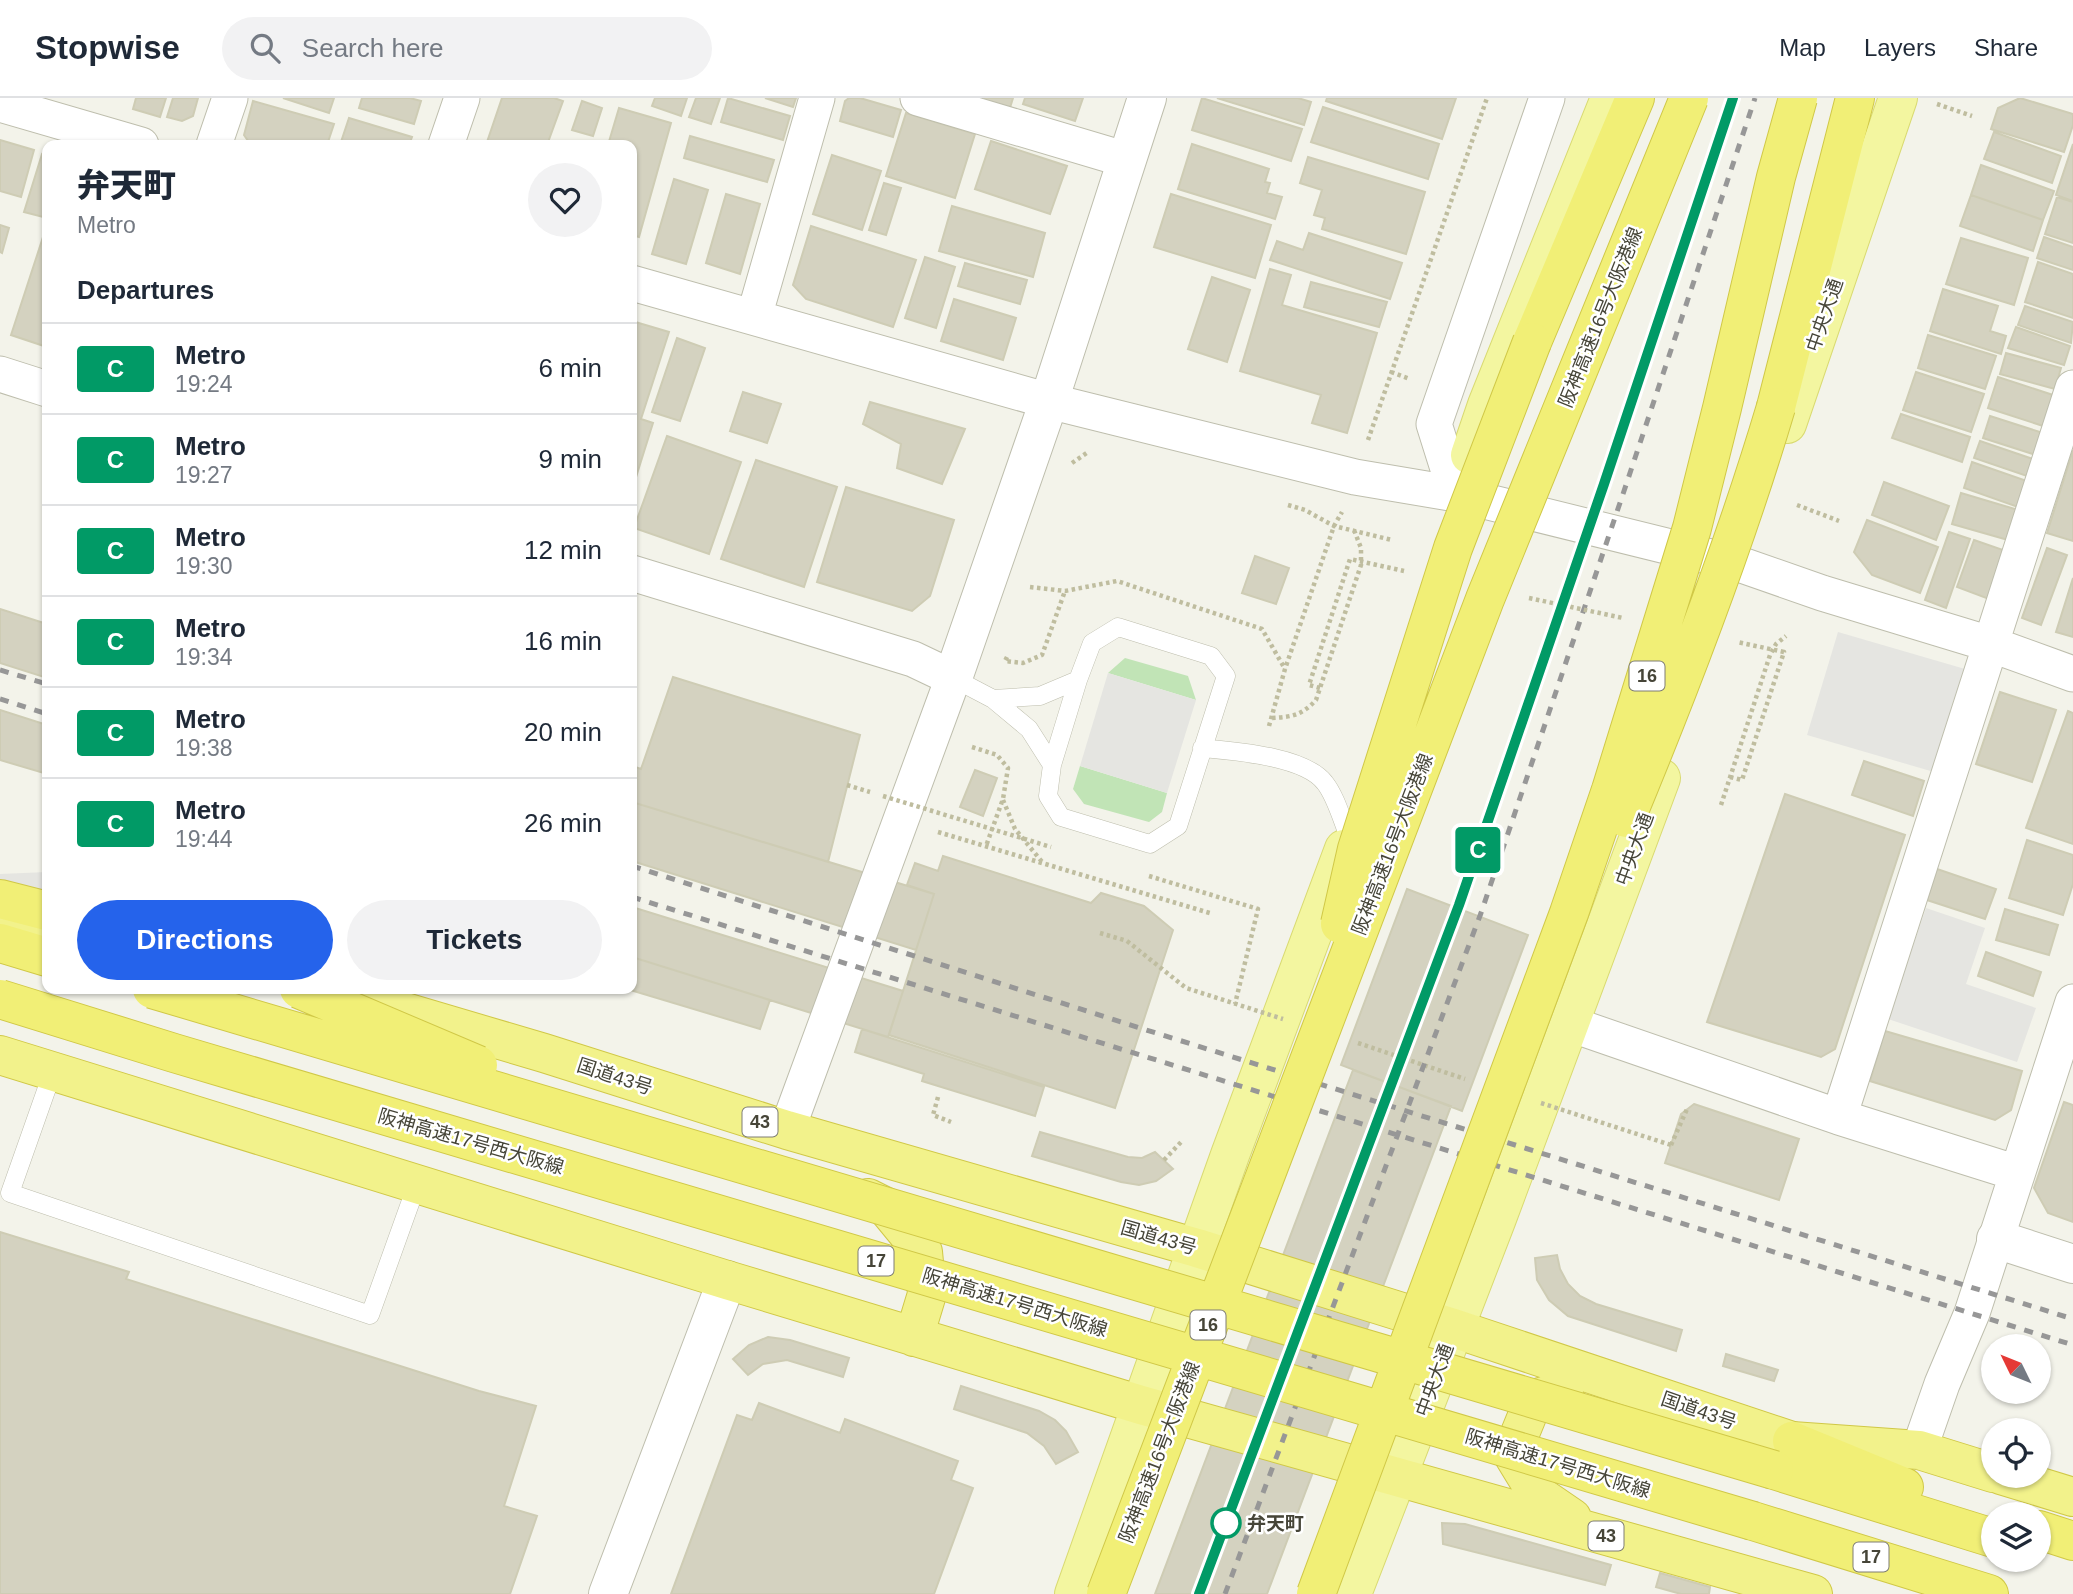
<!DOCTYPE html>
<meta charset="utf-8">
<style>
body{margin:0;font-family:Helvetica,"Noto Sans JP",sans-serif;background:#f2f2f3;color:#1f2937;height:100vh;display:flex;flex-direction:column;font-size:26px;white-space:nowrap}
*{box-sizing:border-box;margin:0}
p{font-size:23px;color:#747a83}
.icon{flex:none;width:38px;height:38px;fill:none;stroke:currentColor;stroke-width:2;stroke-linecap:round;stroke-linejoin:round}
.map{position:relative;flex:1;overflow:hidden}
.details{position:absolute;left:42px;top:42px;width:595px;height:854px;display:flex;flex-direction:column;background:#fff;border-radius:14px;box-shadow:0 2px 5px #0004}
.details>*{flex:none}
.badge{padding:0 14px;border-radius:5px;font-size:24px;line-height:46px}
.needle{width:46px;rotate:313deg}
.controls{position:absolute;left:1981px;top:1236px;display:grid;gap:14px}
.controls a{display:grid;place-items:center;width:70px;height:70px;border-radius:50%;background:#fff;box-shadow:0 2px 5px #0004;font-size:35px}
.map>.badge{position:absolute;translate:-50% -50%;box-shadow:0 0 0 4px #fff}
h2{padding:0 35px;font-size:26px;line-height:63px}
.round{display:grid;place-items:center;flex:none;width:74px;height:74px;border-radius:37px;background:#f2f2f3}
.overview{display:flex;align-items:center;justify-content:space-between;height:119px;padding:0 35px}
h1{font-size:33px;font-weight:800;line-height:52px}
.cta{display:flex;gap:14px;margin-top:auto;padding:14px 35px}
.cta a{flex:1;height:80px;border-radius:42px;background:#2563eb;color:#fff;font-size:28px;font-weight:800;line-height:80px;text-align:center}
.cta a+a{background:#f2f2f3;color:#1f2937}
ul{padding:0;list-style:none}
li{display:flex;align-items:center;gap:21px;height:91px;padding:0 35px;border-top:2px solid #e0e1e3}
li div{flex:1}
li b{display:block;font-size:26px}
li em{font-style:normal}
li .badge{min-width:77px;font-weight:700;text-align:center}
header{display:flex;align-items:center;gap:42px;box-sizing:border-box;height:98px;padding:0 35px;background:#fff;border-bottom:2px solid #e0e1e3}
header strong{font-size:33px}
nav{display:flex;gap:38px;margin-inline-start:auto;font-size:24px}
.search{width:490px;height:63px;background:#f2f2f3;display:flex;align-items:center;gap:18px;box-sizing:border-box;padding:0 24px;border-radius:38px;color:#747a83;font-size:26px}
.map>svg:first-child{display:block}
.green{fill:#c1e4b6}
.parking{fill:#e5e5e1}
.building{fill:#d4d2c0;stroke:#ceccb4;stroke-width:2}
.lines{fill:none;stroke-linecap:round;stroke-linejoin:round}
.service-casing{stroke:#bebead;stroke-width:19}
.minor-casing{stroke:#bebead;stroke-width:37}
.tertiary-casing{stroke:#bebead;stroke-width:40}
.primary-casing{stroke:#d9da71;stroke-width:40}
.trunk-casing{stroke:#d0c847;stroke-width:40}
.motorway-casing{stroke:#d0c847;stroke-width:40}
.path{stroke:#bfbd9f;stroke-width:4.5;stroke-dasharray:3.5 3.5;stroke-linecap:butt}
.service{stroke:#fff;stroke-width:18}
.minor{stroke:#fff;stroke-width:35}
.tertiary{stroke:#fff;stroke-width:38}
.primary{stroke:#f3f6a0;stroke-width:38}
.trunk{stroke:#f2f28b;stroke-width:38}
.motorway{stroke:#f1ef76;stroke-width:38}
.rail{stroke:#979797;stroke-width:5;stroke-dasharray:9 9;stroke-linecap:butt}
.motorway-bridge-casing{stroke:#d0c847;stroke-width:40;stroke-linecap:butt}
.path-bridge{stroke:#bfbd9f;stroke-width:4.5;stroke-dasharray:3.5 3.5;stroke-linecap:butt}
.motorway-bridge{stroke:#f1ef76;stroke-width:38}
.line-casing{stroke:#fff;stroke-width:16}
.line{stroke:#019a66;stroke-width:10}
.stop-dot{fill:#fff;stroke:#019a66;stroke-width:3.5}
.labels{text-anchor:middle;stroke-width:5;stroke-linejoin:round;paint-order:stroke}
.shield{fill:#fff;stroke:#7e7d74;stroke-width:2}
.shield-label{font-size:18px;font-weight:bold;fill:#464538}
.street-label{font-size:19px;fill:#464538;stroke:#fff}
.stop-label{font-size:19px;font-weight:bold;fill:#464538;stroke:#fff;text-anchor:start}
</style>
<header>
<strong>Stopwise</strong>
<div class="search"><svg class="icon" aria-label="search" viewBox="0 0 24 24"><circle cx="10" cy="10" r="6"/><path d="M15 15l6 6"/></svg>Search here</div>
<nav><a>Map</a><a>Layers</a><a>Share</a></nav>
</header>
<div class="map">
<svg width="2073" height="1496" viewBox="0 0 2073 1496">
<rect width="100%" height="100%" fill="#f3f3ea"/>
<path class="green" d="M 1125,560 L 1188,578 L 1196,602 L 1108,575 Z
M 1080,668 L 1167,695 L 1162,714 L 1149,724 L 1084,706 L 1073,691 Z"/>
<path class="parking" d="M 1838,534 L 1965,571 L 1934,674 L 1807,637 Z
M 1108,575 L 1196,602 L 1167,695 L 1080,668 Z
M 47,774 L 47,801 L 0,791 L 0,776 Z
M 1926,810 L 1985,830 L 1966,886 L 2036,910 L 2017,964 L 1888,921 Z"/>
<path class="building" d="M 136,0 L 166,0 L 160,19 L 133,11 Z
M 173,0 L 198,0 L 193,18 L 182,23 L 167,19 Z
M 283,0 L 334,0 L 329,15 Z
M 362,0 L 410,0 L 421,3 L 414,26 L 359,10 Z
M 502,0 L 554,0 L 563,3 L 547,47 L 486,47 Z
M 655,0 L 687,0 L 681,18 L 652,8 Z
M 696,0 L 720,0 L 711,26 L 689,19 Z
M 728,0 L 790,18 L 783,42 L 721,24 Z
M 765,0 L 796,0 L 793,9 Z
M 849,0 L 860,0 L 901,12 L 893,39 L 840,23 L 845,3 Z
M 985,0 L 1013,0 L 1009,13 L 983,6 Z
M 1025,0 L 1083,0 L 1075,23 L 1023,6 Z
M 1202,0 L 1302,31 L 1291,63 L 1192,32 Z
M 1217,0 L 1298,0 L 1311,4 L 1304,27 Z
M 1327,0 L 1456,0 L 1442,41 L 1326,3 Z
M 2020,0 L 2073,16 L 2073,27 L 2064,54 L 1991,31 L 1998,10 Z
M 253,3 L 334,26 L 327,47 L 251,47 L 244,37 Z
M 582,3 L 602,10 L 593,38 L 572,32 Z
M 1323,9 L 1439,46 L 1428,81 L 1311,44 Z
M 619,10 L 671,25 L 639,139 L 632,137 L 632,47 L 608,47 Z
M 906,15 L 975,36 L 955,100 L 886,78 Z
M 349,20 L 412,39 L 409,47 L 340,47 Z
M 1994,34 L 2061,58 L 2052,85 L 1984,61 Z
M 690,38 L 774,62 L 767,84 L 684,60 Z
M 0,42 L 34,52 L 21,99 L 0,93 Z
M 991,43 L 1067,68 L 1050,116 L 975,91 Z
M 1192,46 L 1269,71 L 1265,84 L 1270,85 L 1267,95 L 1282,99 L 1275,121 L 1178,91 Z
M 2073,46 L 2073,103 L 2056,97 Z
M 42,56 L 47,58 L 47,120 L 24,114 Z
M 832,57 L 881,73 L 862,132 L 813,116 Z
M 1308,59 L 1425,94 L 1406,156 L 1322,131 L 1325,120 L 1314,117 L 1322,92 L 1300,85 Z
M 1981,67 L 2054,93 L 2043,122 L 1971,97 Z
M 674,81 L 708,92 L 686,166 L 652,156 Z
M 884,85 L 901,90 L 886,137 L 869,132 Z
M 726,96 L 760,106 L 740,176 L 706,165 Z
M 1171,96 L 1271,127 L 1255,180 L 1154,149 Z
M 1971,97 L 2043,122 L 2033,153 L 1960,128 Z
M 2057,99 L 2073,104 L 2073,145 L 2045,136 Z
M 952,108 L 1045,135 L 1033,179 L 939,153 Z
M 0,127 L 9,130 L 2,155 L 0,154 Z
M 811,128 L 916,162 L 893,229 L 806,201 L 793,187 Z
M 45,133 L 47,134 L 47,249 L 11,237 Z
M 1309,135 L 1402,165 L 1390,201 L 1270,162 L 1277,143 L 1303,152 Z
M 2044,139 L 2073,149 L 2073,172 L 2037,160 Z
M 1961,140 L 2028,160 L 2014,207 L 1946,186 Z
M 925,159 L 955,169 L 936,230 L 905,220 Z
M 2038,164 L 2073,176 L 2073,220 L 2025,204 Z
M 965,165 L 1027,182 L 1020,206 L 958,188 Z
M 1270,171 L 1291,177 L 1282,207 L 1377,235 L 1347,335 L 1312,325 L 1321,297 L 1240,273 Z
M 1212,179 L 1250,192 L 1227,264 L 1188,251 Z
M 1311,184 L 1387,204 L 1379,229 L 1304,209 Z
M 1943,191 L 1998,208 L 1990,233 L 2006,238 L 2001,256 L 1930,233 Z
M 954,201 L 1016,220 L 1003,262 L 941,243 Z
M 2025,208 L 2073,224 L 2071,245 L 2018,227 Z
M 632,223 L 669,234 L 641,321 L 653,325 L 632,392 Z
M 2016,229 L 2070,248 L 2064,267 L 2008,250 Z
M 1928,237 L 1996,258 L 1985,291 L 1918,270 Z
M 677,240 L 705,250 L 680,323 L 652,314 Z
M 2006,255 L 2061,270 L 2055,291 L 2000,276 Z
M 1916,274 L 1984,296 L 1971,334 L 1903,312 Z
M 1998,279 L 2056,298 L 2046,329 L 1988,310 Z
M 743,294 L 781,306 L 767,345 L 730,333 Z
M 870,304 L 965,331 L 942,386 L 897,370 L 901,346 L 863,326 Z
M 1901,316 L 1970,339 L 1962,364 L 1892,340 Z
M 1990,318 L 2046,336 L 2039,358 L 1983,340 Z
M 667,338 L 741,364 L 709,456 L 634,430 Z
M 1980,343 L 2036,362 L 2030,379 L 1974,360 Z
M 2073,352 L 2073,443 L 2047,435 Z
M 756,362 L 837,389 L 804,489 L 721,461 Z
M 1972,364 L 2027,383 L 2018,409 L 1964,390 Z
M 1884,384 L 1949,408 L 1936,442 L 1872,417 Z
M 846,389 L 954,422 L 930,498 L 912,513 L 817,484 Z
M 1961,395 L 2018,412 L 2008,442 L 1952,426 Z
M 1867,422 L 1938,449 L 1920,495 L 1872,477 L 1854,454 Z
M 1949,434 L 1970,441 L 1946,510 L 1925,502 Z
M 1974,442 L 2006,453 L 1989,501 L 1957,489 Z
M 2047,450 L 2067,457 L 2041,527 L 2022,520 Z
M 1255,458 L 1289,470 L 1276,506 L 1242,495 Z
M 2073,480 L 2073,539 L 2056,534 Z
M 0,511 L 47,526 L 47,580 L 0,565 Z
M 673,579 L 860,637 L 828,764 L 632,704 L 632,668 L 641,671 Z
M 2000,594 L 2056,612 L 2032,684 L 1976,666 Z
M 0,612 L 47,627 L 47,676 L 0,662 Z
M 2068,613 L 2073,615 L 2073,746 L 2026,730 Z
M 1864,663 L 1924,683 L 1913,718 L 1852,697 Z
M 975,672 L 997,680 L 983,718 L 960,709 Z
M 1785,696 L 1905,737 L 1835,951 L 1821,959 L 1707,924 Z
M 632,704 L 934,796 L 916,852 L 632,763 Z
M 2027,742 L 2073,757 L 2073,786 L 2063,817 L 2009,800 Z
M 943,758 L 1091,805 L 1101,795 L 1144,808 L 1173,832 L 1115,1010 L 889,937 L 934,796 L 907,787 L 915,765 L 938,773 Z
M 1937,771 L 1996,791 L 1985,821 L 1927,802 Z
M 1407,791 L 1528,837 L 1462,1013 L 1341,967 Z
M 632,809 L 903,893 L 888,939 L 632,859 Z
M 2005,811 L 2058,827 L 2049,857 L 1996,842 Z
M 1986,854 L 2041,874 L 2033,898 L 1978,878 Z
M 632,859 L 770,902 L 760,931 L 627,891 L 632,891 Z
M 862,931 L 1044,989 L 1035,1018 L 922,983 L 924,976 L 855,954 Z
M 1885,933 L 2022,973 L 2011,1012 L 1995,1022 L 1870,983 Z
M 1353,972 L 1451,1008 L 1267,1496 L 1155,1496 Z
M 2064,1004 L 2073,1007 L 2073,1124 L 2048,1115 L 2034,1090 Z
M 1694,1006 L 1799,1041 L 1779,1102 L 1665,1065 L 1681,1016 Z
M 1040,1034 L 1128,1059 L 1142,1060 L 1155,1054 L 1173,1071 L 1156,1083 L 1139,1087 L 1121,1084 L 1032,1058 Z
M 0,1134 L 129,1174 L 126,1181 L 479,1293 L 536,1308 L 504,1408 L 537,1418 L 510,1496 L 0,1496 Z
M 1557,1157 L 1560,1171 L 1568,1186 L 1580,1198 L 1596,1206 L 1682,1232 L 1676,1253 L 1568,1218 L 1549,1202 L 1537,1182 L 1535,1160 Z
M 768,1239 L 790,1242 L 849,1260 L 843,1279 L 787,1262 L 763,1266 L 748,1277 L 733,1261 L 749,1247 Z
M 1726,1256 L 1778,1272 L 1774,1283 L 1723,1268 Z
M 961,1288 L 1039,1313 L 1055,1322 L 1066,1333 L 1078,1354 L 1056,1366 L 1044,1348 L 1027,1335 L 954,1311 Z
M 759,1305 L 840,1335 L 845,1321 L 958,1363 L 951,1382 L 973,1390 L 934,1496 L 671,1496 L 737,1317 L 752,1322 Z
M 1442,1425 L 1465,1426 L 1611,1467 L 1605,1487 L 1443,1446 Z
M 1660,1475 L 1710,1489 L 1709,1496 L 1681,1496 L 1656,1489 Z"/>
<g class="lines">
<defs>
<path id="service" d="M 1118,529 L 1211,558 L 1226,578 L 1178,728 L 1150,746 L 1061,719 L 1048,698 L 1052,667 L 1078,582 L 1092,545 Z
M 953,580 L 993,601 L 1029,631 L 1052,667
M 993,601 L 1040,598 L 1078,582
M 1202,650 C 1233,653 1305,658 1325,685 C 1336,699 1342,722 1349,739
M 53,973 L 10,1095 L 370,1217 L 417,1086"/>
<path id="minor" d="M 918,0 L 1127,62
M 0,6 L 141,47
M 214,47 L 230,0
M 446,47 L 462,0
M 632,185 L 1049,303 L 1355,379 L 1456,396 L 1739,466 L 1822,495 L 1990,546 L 2073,576
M 754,219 L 817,0
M 0,276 L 47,291
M 1456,396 L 1434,326 L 1547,0
M 632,475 L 913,561 L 953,580 L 787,1032
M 1570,926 L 1839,1019 L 2017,1075
M 1839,1019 L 2073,290
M 1919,1352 L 1942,1286 L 1972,1215 L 2073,904"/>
<path id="tertiary" d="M 953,580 L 1049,303 L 1147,0
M 1996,1141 L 2073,1166
M 608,1496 L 727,1182"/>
<path id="primary" d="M 1787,326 L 1898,0
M 1470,357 L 1487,307 L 1610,0
M 1074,1496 L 1230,1057 L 1344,751
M 1352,1496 L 1496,1123 L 1661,680"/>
<path id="trunk" d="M 0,812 L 30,831 L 47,836
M 351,898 L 544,955 L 787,1032 L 1197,1150 L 1453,1230 L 1792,1343 L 1919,1352 L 1993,1375
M 0,957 L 727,1182 L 1141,1307 L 1813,1496
M 868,1100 L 886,1109 L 923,1154 L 927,1196 L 914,1239
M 1564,1292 L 1534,1301 L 1512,1355 L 1537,1396 L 1572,1420
M 2001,1377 L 2073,1399"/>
<path id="motorway" d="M 1532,244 L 1635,0
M 1776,309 L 1855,0
M 0,801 L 47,813
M 0,845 L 47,859
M 1792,1343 L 1904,1389
M 1774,1372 L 1993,1440
M 1753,1423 L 1989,1496
M 2039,1432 L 2073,1443"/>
</defs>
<use href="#service" class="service-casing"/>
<use href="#minor" class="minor-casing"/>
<use href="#tertiary" class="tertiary-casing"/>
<use href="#primary" class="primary-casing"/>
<use href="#trunk" class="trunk-casing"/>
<use href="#motorway" class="motorway-casing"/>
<path class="path" d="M 1937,6 L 1972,18
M 1391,274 L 1410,281
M 1368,342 L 1487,0
M 1072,365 L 1088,354
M 1288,407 L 1305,412 L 1334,428 L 1392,442
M 1797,407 L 1839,423
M 1030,489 L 1065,493 L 1117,483 L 1262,531 L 1285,571
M 1007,559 L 1005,563 L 1023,565 L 1042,557 L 1065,493
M 1272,620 C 1292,619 1302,617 1316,602 L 1361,467 L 1361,450 L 1354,432
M 1269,628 L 1285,571 L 1334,428 L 1342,414
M 972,649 L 997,657 L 1008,670 L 1003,701 L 986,748
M 847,687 L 870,694
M 1003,702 L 1015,731 L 1043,765
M 1721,707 L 1770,557 L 1776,546 L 1786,538
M 938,734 L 1213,816
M 1149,778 L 1258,811 L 1235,906
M 1100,835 L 1127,843
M 1358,945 L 1465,981
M 938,999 L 933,1017 L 951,1024
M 1671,1047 L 1687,1011
M 1164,1062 L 1183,1042"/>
<use href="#service" class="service"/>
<use href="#minor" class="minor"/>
<use href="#tertiary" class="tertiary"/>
<use href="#primary" class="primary"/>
<use href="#trunk" class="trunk"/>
<use href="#motorway" class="motorway"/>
<path class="rail" d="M 0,572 L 47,586
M 0,601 L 47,616
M 632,768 L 1140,930 L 2073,1221
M 632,799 L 2073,1247
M 1199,1496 L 1459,807 L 1604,386 L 1733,0
M 1225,1496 L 1481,815 L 1624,393 L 1755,0"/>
<defs>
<path id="motorway-bridge" d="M 1626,720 C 1682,585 1734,450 1776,309
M 1340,826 L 1357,751 L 1453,450 L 1532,244
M 152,891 L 1774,1372
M 299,891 L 478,967
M 0,901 L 174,955 L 1753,1423
M 1106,1496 L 1485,501 L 1689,0
M 1316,1496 L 1569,815 L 1611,692 L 1692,430 L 1722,310 L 1776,79 L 1798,0"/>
</defs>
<use href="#motorway-bridge" class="motorway-bridge-casing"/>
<path class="path-bridge" d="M 1529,500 L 1623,520
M 1320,590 L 1309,587 L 1350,461 L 1404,473
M 1730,679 L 1742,682 L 1784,554 L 1737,544
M 883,698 L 1051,749
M 1127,843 L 1186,890 L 1283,921
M 1541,1005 L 1671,1047"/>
<use href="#motorway-bridge" class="motorway-bridge"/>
</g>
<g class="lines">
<defs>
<path id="line" d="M 1199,1496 L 1459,807 L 1604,386 L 1733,0"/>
</defs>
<use href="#line" class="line-casing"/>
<use href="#line" class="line"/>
</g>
<circle class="stop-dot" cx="1226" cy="1425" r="14"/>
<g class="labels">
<g class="shield">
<rect x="1629.5" y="563.5" width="35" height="29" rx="5"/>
<rect x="742.5" y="1009.5" width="35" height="29" rx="5"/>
<rect x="858.5" y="1148.5" width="35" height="29" rx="5"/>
<rect x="1190.5" y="1212.5" width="35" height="29" rx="5"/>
<rect x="1588.5" y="1423.5" width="35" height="29" rx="5"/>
<rect x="1853.5" y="1444.5" width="35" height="29" rx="5"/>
</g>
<g class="shield-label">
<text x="1647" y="584">16</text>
<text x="760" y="1030">43</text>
<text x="876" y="1169">17</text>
<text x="1208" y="1233">16</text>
<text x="1606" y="1444">43</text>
<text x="1871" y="1465">17</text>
</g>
<g class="street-label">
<text transform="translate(1824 217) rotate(-71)" y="7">中央大通</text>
<text transform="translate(1600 219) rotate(-68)" y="7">阪神高速16号大阪港線</text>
<text transform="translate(1392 746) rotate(-69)" y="7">阪神高速16号大阪港線</text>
<text transform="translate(1634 751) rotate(-70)" y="7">中央大通</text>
<text transform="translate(615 978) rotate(18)" y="7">国道43号</text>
<text transform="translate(471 1043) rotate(16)" y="7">阪神高速17号西大阪線</text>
<text transform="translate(1159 1139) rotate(16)" y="7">国道43号</text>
<text transform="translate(1015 1204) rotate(17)" y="7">阪神高速17号西大阪線</text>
<text transform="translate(1434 1282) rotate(-70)" y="7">中央大通</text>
<text transform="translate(1699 1312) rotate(19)" y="7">国道43号</text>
<text transform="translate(1159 1354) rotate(-69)" y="7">阪神高速16号大阪港線</text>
<text transform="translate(1558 1365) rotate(17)" y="7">阪神高速17号西大阪線</text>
</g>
<g class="stop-label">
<text x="1247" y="1432">弁天町</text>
</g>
</g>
</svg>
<div class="controls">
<a><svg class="needle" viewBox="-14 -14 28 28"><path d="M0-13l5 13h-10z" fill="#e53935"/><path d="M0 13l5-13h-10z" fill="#747a83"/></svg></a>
<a><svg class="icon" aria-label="locate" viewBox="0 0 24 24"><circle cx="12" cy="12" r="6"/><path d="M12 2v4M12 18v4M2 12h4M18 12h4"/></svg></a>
<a><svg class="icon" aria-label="layers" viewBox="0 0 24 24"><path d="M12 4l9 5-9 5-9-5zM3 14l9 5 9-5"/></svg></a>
</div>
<b class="badge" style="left:1478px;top:752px;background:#019a66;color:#fff">C</b>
<section class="details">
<div class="overview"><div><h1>弁天町</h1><p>Metro</p></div><a class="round"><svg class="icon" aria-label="heart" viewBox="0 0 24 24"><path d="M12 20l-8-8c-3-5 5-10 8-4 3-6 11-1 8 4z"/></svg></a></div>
<h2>Departures</h2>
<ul>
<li><span class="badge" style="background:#019a66;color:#fff">C</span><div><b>Metro</b><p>19:24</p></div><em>6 min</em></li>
<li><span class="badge" style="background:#019a66;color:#fff">C</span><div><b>Metro</b><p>19:27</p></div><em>9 min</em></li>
<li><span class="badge" style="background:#019a66;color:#fff">C</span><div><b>Metro</b><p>19:30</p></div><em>12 min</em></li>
<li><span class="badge" style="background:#019a66;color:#fff">C</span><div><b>Metro</b><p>19:34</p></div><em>16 min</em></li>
<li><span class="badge" style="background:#019a66;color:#fff">C</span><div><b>Metro</b><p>19:38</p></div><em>20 min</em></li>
<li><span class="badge" style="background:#019a66;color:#fff">C</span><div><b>Metro</b><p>19:44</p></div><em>26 min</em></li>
</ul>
<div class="cta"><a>Directions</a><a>Tickets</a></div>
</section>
</div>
